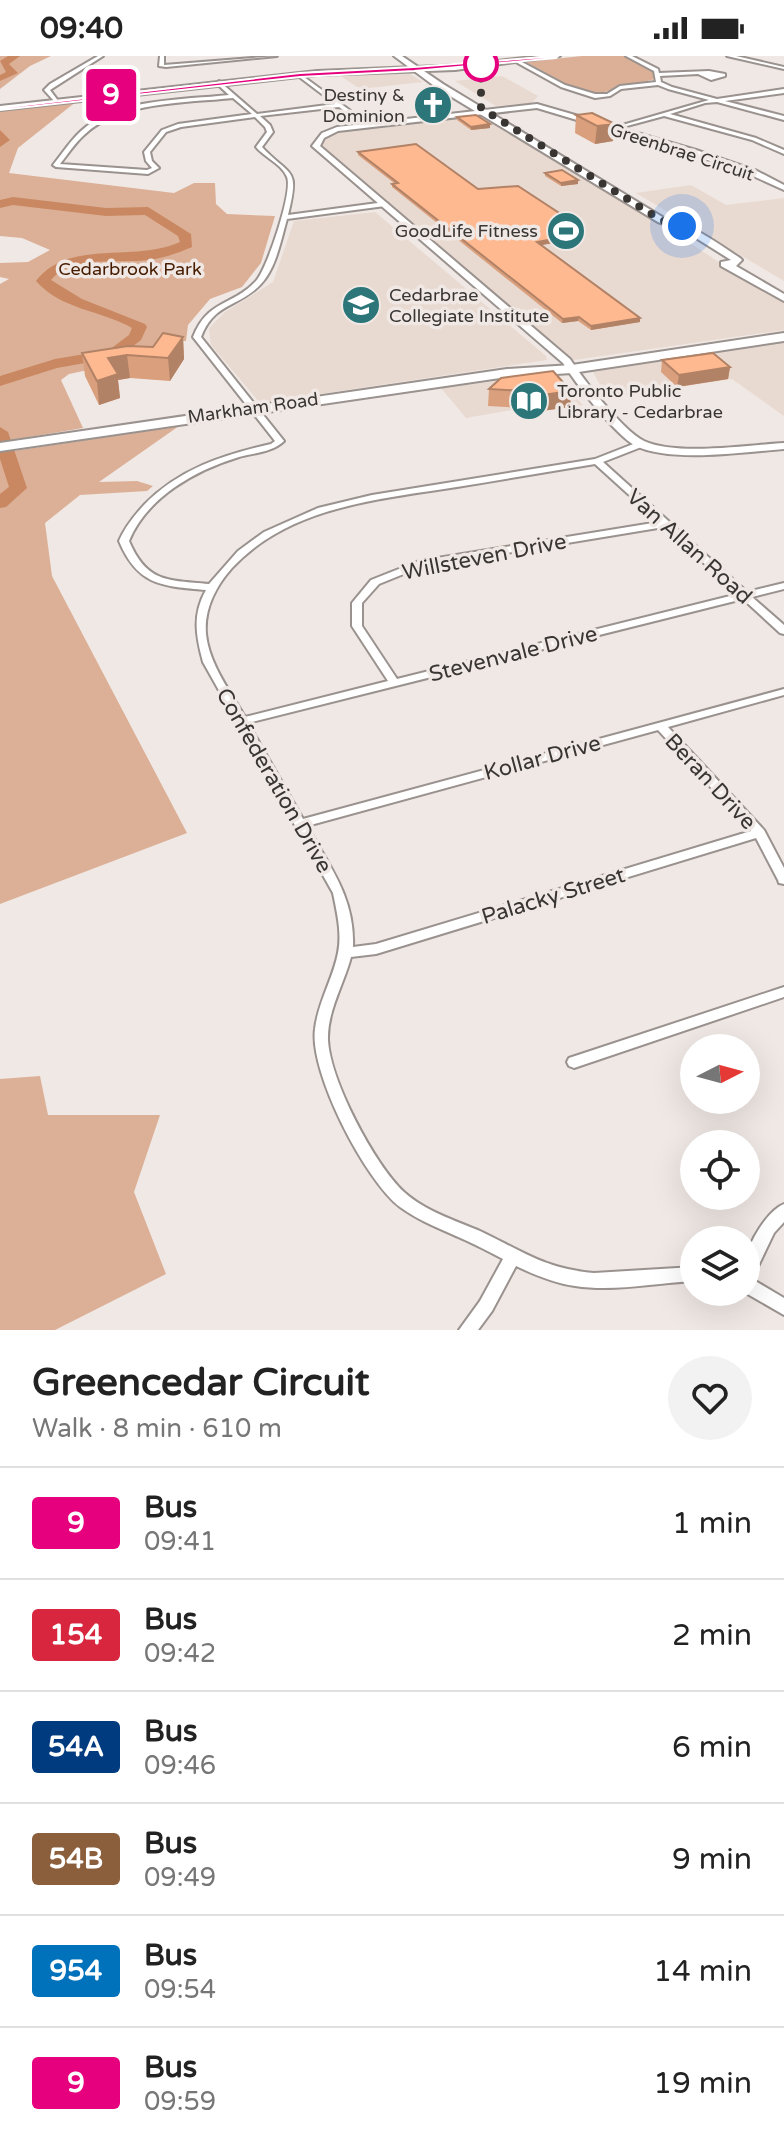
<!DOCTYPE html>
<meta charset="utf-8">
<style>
body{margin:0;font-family:"Varela Round",sans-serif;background:#f2f2f2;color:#222;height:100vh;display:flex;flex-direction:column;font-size:30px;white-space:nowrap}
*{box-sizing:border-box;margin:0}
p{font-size:26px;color:#767676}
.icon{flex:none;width:44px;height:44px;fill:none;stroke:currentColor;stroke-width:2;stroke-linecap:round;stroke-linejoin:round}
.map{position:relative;height:1274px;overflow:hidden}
.sheet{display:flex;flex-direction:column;background:#fff;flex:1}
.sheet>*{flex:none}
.badge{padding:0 16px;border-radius:6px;font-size:28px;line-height:52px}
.needle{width:52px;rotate:84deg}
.controls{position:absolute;left:680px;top:978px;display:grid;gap:16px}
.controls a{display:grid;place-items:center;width:80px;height:80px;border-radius:50%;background:#fff;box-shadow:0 8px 32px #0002;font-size:40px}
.you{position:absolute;width:40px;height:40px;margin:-20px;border:6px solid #fff;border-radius:50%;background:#1a73e8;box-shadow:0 0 0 12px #1a73e833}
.map>.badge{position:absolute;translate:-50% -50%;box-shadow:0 0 0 4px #fff}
.round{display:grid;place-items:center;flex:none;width:84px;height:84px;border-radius:42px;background:#f2f2f2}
.headline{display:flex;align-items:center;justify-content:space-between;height:136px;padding:0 32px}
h1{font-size:38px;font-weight:700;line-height:60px}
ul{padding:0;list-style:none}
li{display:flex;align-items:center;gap:24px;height:112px;padding:0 32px;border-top:2px solid #e0e0e0}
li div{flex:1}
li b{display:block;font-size:30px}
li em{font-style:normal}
li .badge{min-width:88px;font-weight:700;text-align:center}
.status{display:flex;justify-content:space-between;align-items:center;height:56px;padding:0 40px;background:#fff;direction:ltr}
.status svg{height:22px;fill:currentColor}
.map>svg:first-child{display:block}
.built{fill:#e9dad1}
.green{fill:#dcb097}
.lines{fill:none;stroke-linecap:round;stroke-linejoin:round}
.river{fill:#c98861;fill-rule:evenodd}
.minor-casing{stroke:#9a928e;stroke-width:4}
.tertiary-casing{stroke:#9a928e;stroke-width:4}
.secondary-casing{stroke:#9a928e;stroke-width:4}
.primary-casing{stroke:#9a928e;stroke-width:4}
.minor{fill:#fff;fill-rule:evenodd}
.tertiary{fill:#fff;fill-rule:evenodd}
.secondary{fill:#fff;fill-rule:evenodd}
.primary{fill:#fff;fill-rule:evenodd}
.wall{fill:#da9f7d}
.shaded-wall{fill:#b28266}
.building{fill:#feb991;stroke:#b28266;stroke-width:2}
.line{fill:#e6007e;stroke:#fff;stroke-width:2}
.walk{stroke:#383533;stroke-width:8;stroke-dasharray:0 14.4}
.stop-dot{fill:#fff;stroke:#e6007e;stroke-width:4}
.labels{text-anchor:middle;stroke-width:7;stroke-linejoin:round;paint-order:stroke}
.far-poi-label{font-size:18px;fill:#383533;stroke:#f0e8e4;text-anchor:end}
.far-street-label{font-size:18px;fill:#383533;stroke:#f0e8e4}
.far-park-label{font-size:18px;fill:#461c00;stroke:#f0e8e4}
.street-label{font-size:22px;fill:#383533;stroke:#f0e8e4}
</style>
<div class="status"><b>09:40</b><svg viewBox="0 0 49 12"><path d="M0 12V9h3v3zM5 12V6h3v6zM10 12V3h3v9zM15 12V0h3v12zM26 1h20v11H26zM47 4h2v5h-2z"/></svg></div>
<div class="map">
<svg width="784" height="1274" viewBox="0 0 784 1274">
<rect width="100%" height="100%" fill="#f0e8e4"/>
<path class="built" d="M 410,18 L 423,26 L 360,33 L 339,19 Z
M 502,20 L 538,40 L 532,47 L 496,50 L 455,25 Z
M 485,55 L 661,164 L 659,168 L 696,191 L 720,207 L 732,209 L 784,242 L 784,274 L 567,305 L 318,93 L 318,83 L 337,73 Z
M 691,129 L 726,149 L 784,142 L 784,225 L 636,137 Z
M 375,156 L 546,300 L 547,304 L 260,347 L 211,289 L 209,272 L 225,256 L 273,226 L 294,165 Z
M 784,286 L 784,360 L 732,323 L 607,342 L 593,316 Z
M 548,319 L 557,322 L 583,349 L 516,359 L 512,354 L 466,362 L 441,332 Z"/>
<path class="green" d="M 0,0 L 51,0 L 30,10 L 0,33 Z
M 582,0 L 624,0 L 653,14 L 655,23 L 597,38 L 571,31 L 526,6 Z
M 77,45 L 18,92 L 9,117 L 174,137 L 194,127 L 215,127 L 216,148 L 227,158 L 275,160 L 261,207 L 242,231 L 210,243 L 188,269 L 186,285 L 168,285 L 136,304 L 69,318 L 61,324 L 83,372 L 0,386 L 0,228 L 9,223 L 0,221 L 0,207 L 28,206 L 50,194 L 22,182 L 0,180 L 0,54 Z
M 179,370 L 99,426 L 137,425 L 153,430 L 147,435 L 80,439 L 45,467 L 52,520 L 187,777 L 0,848 L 0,397 Z
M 40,1020 L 48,1059 L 160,1059 L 134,1136 L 166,1218 L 55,1274 L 0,1274 L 0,1023 Z"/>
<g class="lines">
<path class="river" d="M 8,0 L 20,0 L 9,8 L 18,17 L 0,25 L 0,19 L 6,16 L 0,5 Z
M 0,74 L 10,84 L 0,91 Z
M 13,141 L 106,152 L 148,151 L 191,178 L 192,191 C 178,197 164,202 149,204 C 118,208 73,198 51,224 L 82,243 L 145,268 L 147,271 L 141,284 L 119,301 L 57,312 L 0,330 L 0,320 L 55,303 L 109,294 L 129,279 L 132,272 C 101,254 61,254 36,225 C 69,182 135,207 180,186 L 178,180 L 145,159 L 106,160 L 13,149 L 0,152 L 0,144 Z
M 0,371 L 8,376 L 27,432 L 6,451 L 0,452 L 0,438 L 9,431 L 0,403 Z"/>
<defs>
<path id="minor" d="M 98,0 L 103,0 L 50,34 L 59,46 L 55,46 L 44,34 L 50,28 Z
M 160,0 L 164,0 L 164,9 L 277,0 L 166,11 L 159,10 Z
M 626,0 L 632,0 L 658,13 L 659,17 L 709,15 L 725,18 L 725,20 L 711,24 L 698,18 L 660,20 L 661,26 L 672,31 L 717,43 L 784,33 L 784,37 L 725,45 L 784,60 L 784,64 L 717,46 L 705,47 L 670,58 L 756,82 L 784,94 L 784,98 L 752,84 L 664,60 L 612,74 L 612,72 L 709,44 L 668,33 L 658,29 L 621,33 L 610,40 L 595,42 L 561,31 L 514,5 L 518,4 L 565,29 L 595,38 L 607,38 L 620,30 L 656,26 L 654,15 Z
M 727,0 L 736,0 L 784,11 L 784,13 Z
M 300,18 L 370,69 L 365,70 L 339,51 L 260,60 L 270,69 L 273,76 L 262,91 C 291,122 300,110 288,159 L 385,146 L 388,148 L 385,150 L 287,163 C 281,184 276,212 261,228 C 240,251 214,246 201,281 L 284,385 C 273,396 254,397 239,401 C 196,414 147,441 129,485 C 147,527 168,524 209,528 L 238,495 L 264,476 L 318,452 L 372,439 L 595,403 L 641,385 L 644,386 L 644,390 L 603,406 L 747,536 L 784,527 L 784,533 L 752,541 L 784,569 L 784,578 L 780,577 L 743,543 L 248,667 L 303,763 L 784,633 L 784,639 L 668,671 L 764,774 L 784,812 L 784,828 L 779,827 L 778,824 L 756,782 L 376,898 L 351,901 C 344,928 327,955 328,984 C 330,1024 374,1108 404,1136 C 425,1155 454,1164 480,1175 C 522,1195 545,1213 594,1217 L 694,1211 L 694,1225 C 655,1227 614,1236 575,1230 C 554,1227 535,1219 516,1210 L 492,1255 L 478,1274 L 459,1274 L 480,1245 L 503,1203 C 490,1196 478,1190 465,1184 C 443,1174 419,1165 400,1151 C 365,1124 309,1016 315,973 C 318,946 333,923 338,897 C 342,877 337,857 333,837 L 203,606 C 196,580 192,559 206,534 C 162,530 138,530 119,485 C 125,471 134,460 144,449 C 179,413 223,399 271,388 L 275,385 L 193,281 C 208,243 233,250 256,225 C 267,213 293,136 287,121 C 282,108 264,101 256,91 L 267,76 L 265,71 L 255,61 L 181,71 L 166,76 L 150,96 L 152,105 L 159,112 L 148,118 L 56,111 L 53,109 C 62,98 70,85 81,75 C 117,42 183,44 229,39 L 217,28 L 219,25 L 257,58 L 335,48 L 298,20 ZM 233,42 L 252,58 L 178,68 L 162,74 L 144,96 L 146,105 L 152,112 L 147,114 L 60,108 C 68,98 75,87 84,79 C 119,45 187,47 233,42 ZM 595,408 L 659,466 L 419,505 L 371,524 L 352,547 L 352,570 L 388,625 L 245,661 C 230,635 209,608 206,578 C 204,553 216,530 232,512 C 290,449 383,443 463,430 C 507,423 551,415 595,408 ZM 664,471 L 738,538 L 397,623 L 362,570 L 362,547 L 379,528 L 421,511 ZM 658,674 L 751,775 L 376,888 L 353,891 C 355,842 330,811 307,770 Z
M 784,931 L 784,941 L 574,1012 L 569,1010 L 567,1006 L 569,1002 Z
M 784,1148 L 784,1166 L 774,1177 L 752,1223 L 784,1242 L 784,1259 L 744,1236 L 746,1236 C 746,1226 745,1214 746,1204 C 748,1187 768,1154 784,1148 Z"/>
<path id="tertiary" d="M 541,0 L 560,0 L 455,14 L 317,19 L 0,54 L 0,50 L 317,15 L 464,9 Z
M 537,48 L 696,94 L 757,115 L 784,129 L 784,134 L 751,119 L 690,98 L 537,52 L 338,75 L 324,82 L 320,90 L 570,303 C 584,324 622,374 644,385 C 676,400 747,389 784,387 L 784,393 C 744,396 672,407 636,390 C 615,379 576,328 563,307 L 312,90 L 322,77 L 337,71 Z"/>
<path id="secondary" d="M 394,0 L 402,0 L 443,28 L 664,162 C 693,169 716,186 740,202 L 742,204 L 736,210 L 784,238 L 784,245 L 721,210 L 721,206 L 731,204 L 688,177 L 658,166 L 437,32 Z"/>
<path id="primary" d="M 784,277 L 784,285 L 572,317 L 507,321 L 0,395 L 0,387 L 507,313 L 572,309 Z"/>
</defs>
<use href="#minor" class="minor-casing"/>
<use href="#tertiary" class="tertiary-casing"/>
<use href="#secondary" class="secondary-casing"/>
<use href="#primary" class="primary-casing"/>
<use href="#minor" class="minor"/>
<use href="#tertiary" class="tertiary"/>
<use href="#secondary" class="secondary"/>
<use href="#primary" class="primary"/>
</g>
<path class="wall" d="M 576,59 L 615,68 L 613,85 L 595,88 L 575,77 Z
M 457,61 L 490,68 L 490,72 L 471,74 L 457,64 Z
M 358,96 L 478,133 L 582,172 L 581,176 L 560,179 L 564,181 L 564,185 L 541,189 L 640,262 L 640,266 L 591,274 L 578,265 L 562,267 L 392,131 L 392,128 L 394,127 L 358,99 Z
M 545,117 L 578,128 L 561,130 L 545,120 Z
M 183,281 L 184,303 L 170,325 L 130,322 L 118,324 L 120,342 L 99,349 L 85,320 L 82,297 L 153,291 Z
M 662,304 L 730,311 L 728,323 L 677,331 L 661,316 Z
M 489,333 L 571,335 L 570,351 L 527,357 L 522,352 L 488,350 Z"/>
<path class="shaded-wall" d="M 490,68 L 490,72 L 471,74 L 471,71 Z
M 615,68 L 613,85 L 595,88 L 597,70 Z
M 578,124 L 578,128 L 561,130 L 561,127 Z
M 582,172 L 581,176 L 556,179 L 556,176 Z
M 564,181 L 564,185 L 537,190 L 537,186 Z
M 579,261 L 578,265 L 562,267 L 563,263 Z
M 640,262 L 640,266 L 591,274 L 591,270 Z
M 183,281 L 184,303 L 170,325 L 168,302 Z
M 127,299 L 130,322 L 118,324 L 120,342 L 99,349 L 97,325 L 108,302 Z
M 730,311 L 728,323 L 677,331 L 679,319 Z
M 571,335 L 570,351 L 527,357 L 528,341 Z"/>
<path class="building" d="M 592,57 L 615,68 L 597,70 L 576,59 Z
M 476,59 L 490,68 L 471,71 L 457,61 Z
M 416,88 L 478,133 L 518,130 L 582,172 L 556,176 L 564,181 L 537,186 L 640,262 L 591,270 L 579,261 L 563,263 L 392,128 L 398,127 L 358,96 Z
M 562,114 L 578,124 L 561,127 L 545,117 Z
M 163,277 L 183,281 L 168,302 L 127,299 L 108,302 L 118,318 L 97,325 L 82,297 L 128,290 L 153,291 Z
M 713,297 L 730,311 L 679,319 L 662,304 Z
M 553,315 L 571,335 L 528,341 L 523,335 L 489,333 L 501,322 Z"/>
<path class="line" d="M 556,2 L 414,15 L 300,21 L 0,54 L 0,52 L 300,17 L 414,11 L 558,0 Z"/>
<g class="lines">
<path class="walk" d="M 481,8 L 481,52 L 661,164 L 682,170"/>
</g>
<defs>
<symbol id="church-disc" viewBox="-11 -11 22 22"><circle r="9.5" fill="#2c767a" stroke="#f0e8e4"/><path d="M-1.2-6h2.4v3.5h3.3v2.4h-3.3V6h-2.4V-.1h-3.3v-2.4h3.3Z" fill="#fff"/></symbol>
<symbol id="stadium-disc" viewBox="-11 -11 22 22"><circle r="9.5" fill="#2c767a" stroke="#f0e8e4"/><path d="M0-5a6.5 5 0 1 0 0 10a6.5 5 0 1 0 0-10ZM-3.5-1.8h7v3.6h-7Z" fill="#fff"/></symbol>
<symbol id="school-disc" viewBox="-11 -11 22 22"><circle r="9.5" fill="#2c767a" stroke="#f0e8e4"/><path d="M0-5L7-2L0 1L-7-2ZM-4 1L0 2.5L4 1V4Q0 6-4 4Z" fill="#fff"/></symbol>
<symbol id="library-disc" viewBox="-11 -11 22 22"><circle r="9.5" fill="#2c767a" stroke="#f0e8e4"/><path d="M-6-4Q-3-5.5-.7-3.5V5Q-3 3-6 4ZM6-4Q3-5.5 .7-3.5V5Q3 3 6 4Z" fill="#fff"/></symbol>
</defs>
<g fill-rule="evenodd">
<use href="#church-disc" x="411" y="27" width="44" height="44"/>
<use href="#stadium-disc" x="544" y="153" width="44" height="44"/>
<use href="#school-disc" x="339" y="227" width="44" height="44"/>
<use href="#library-disc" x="507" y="323" width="44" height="44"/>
</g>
<circle class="stop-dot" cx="481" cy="8" r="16"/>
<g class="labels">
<g class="far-poi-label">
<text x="405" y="45">Destiny &amp;<tspan x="405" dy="21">Dominion</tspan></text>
<text x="538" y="181">GoodLife Fitness</text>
<text x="389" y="245" text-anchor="start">Cedarbrae<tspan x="389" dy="21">Collegiate Institute</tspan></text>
<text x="557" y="341" text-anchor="start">Toronto Public<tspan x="557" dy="21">Library - Cedarbrae</tspan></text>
</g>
<g class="far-street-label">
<text transform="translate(682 96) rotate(18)" y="6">Greenbrae Circuit</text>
<text transform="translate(253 352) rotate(-8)" y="6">Markham Road</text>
</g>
<g class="far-park-label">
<text x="130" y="219">Cedarbrook Park</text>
</g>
<g class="street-label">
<text transform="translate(690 490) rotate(42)" y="8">Van Allan Road</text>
<text transform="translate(484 500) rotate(-11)" y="8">Willsteven Drive</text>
<text transform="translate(513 597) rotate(-14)" y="8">Stevenvale Drive</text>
<text transform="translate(542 701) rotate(-15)" y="8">Kollar Drive</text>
<text transform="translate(275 724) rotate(60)" y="8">Confederation Drive</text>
<text transform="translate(711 725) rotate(47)" y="8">Beran Drive</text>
<text transform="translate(553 839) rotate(-17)" y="8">Palacky Street</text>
</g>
</g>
</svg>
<div class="controls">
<a><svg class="needle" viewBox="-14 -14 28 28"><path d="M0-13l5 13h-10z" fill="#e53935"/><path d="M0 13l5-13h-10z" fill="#767676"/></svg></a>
<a><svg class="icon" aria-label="locate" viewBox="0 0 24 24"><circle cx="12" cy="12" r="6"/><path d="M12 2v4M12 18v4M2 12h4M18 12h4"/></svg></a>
<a><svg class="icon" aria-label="layers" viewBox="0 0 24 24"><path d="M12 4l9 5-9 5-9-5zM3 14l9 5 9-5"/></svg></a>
</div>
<div class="you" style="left:682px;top:170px"></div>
<b class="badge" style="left:111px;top:39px;background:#e6007e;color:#fff">9</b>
</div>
<section class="sheet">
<div class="headline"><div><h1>Greencedar Circuit</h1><p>Walk · 8 min · 610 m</p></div><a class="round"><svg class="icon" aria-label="heart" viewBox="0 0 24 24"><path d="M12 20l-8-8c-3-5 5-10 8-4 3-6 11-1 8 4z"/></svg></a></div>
<ul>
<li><span class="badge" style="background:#e6007e;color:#fff">9</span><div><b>Bus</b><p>09:41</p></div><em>1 min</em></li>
<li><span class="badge" style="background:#d7263d;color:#fff">154</span><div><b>Bus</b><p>09:42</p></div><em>2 min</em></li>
<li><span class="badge" style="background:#003b80;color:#fff">54A</span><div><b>Bus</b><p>09:46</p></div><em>6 min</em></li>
<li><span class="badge" style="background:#8b5e3c;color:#fff">54B</span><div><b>Bus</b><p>09:49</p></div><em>9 min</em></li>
<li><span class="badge" style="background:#0072bc;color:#fff">954</span><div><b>Bus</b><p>09:54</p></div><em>14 min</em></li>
<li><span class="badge" style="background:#e6007e;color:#fff">9</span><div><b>Bus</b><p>09:59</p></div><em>19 min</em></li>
</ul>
</section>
